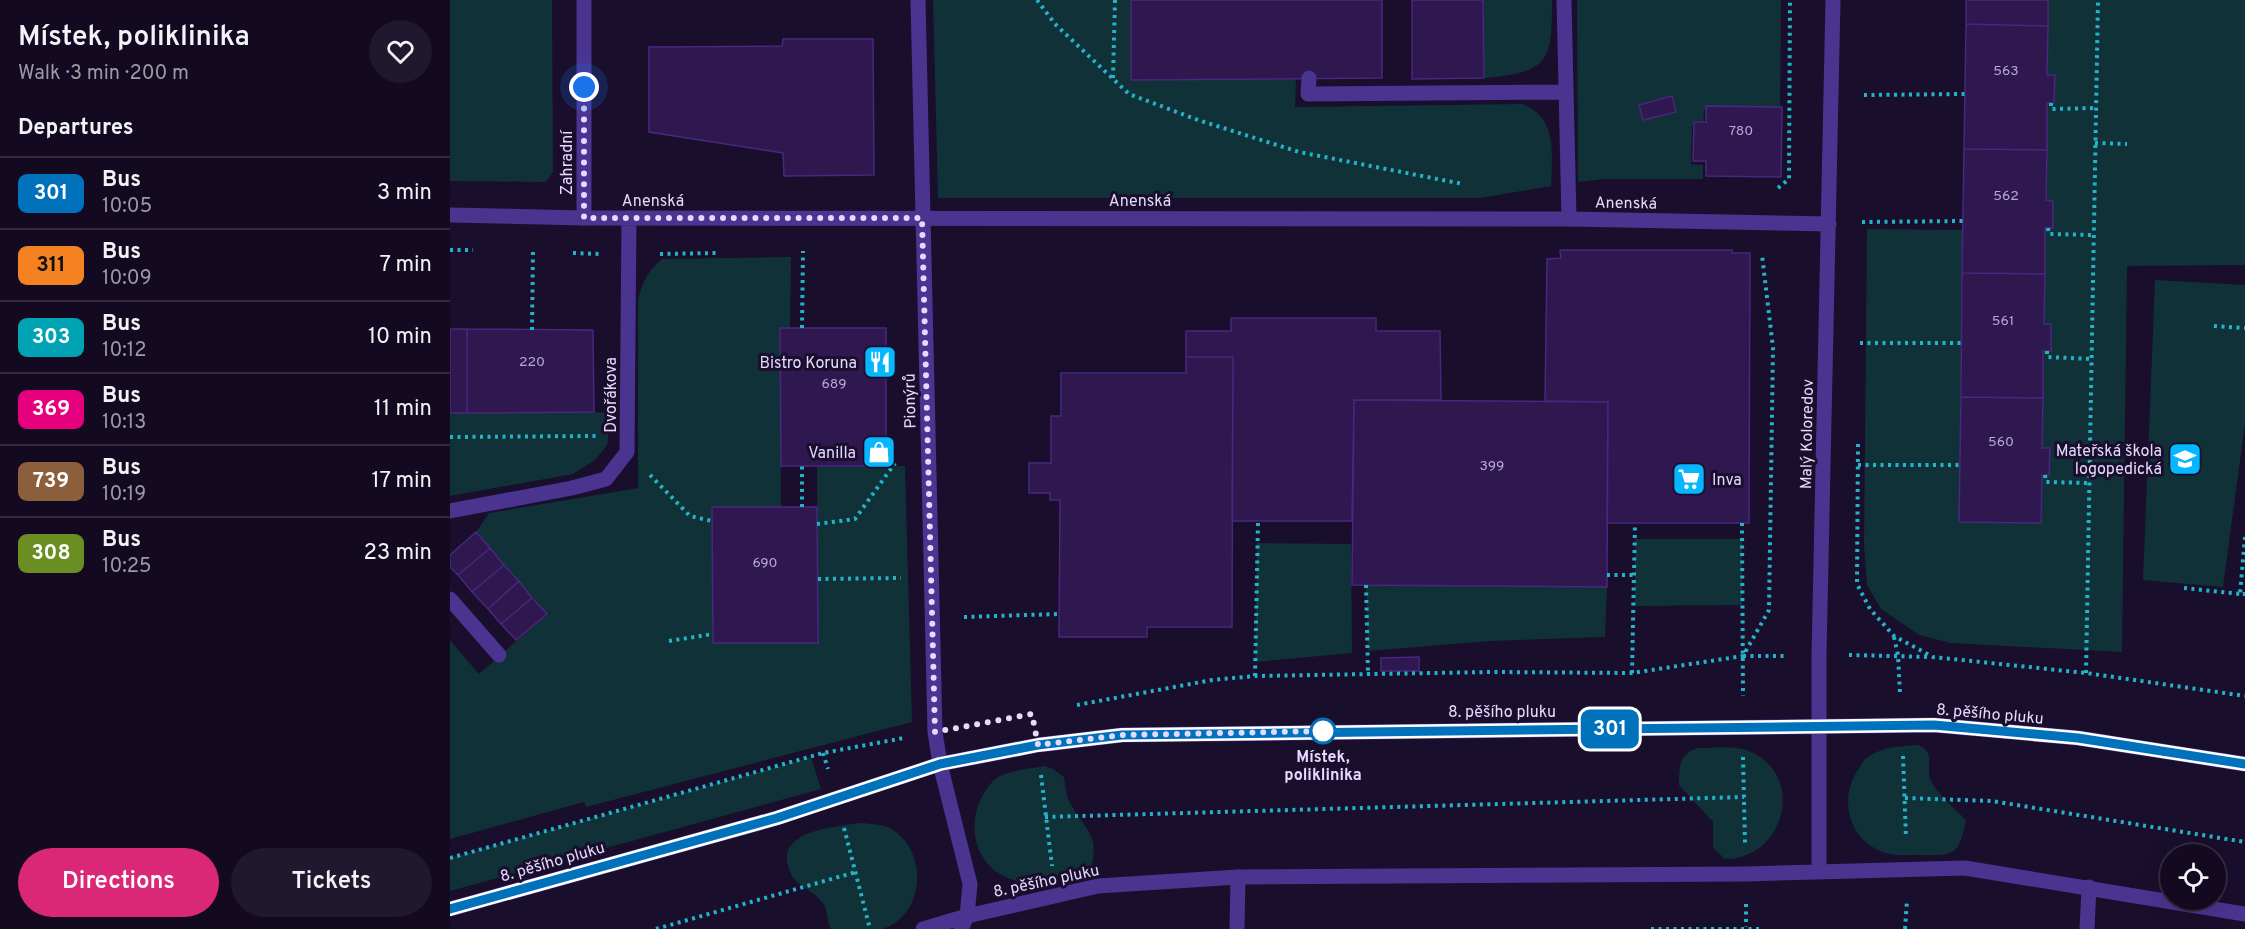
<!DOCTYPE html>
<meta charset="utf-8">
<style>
body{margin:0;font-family:Overpass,sans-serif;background:#20182e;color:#f1f3f6;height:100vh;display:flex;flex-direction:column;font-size:22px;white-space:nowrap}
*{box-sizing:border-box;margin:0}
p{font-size:20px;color:#9d9aa5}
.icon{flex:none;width:33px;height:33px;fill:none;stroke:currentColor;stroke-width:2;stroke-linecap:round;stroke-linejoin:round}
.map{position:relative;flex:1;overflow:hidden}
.drawer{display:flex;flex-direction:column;background:#130a21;width:450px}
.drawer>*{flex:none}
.badge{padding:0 12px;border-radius:9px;font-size:21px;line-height:39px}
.buttons{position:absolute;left:1710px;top:844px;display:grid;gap:12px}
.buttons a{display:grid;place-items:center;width:66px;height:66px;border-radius:50%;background:#130a21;box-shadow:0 6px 24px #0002,0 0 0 2px #322b3f;font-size:30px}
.you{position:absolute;width:30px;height:30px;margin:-15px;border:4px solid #fff;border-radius:50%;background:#1a73e8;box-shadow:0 0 0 9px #1a73e833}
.map>.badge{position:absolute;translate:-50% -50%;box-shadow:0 0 0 3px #fff}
h2{padding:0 18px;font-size:22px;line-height:54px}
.round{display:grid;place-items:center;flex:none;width:63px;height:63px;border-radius:32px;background:#20182e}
.head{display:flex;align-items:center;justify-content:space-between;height:102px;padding:0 18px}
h1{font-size:28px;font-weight:600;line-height:45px}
.cta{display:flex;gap:12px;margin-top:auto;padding:12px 18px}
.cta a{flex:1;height:69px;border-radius:36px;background:#db2777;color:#fff;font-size:24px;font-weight:600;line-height:69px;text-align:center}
.cta a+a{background:#20182e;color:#f1f3f6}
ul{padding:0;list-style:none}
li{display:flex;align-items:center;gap:18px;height:72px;padding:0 18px;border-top:2px solid #322b3f}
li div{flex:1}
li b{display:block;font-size:22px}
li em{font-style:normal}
li .badge{min-width:66px;font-weight:700;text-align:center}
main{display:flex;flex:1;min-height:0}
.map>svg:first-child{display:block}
.green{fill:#103137;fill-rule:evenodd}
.building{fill:#2e184f;stroke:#49277e;stroke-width:1.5}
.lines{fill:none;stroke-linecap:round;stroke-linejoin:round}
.path{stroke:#23b4ca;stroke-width:4;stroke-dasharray:3 4.5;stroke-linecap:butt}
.lane{stroke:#493490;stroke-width:15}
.street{stroke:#493490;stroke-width:15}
.line-casing{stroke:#fff;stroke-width:14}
.line{stroke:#0072bc;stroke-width:9}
.walk{stroke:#e5d9ff;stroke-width:6;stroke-dasharray:0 10.8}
.stop-dot{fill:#fff;stroke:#0072bc;stroke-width:3}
.labels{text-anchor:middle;stroke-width:6;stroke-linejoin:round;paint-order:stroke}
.number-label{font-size:14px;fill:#b7a9d3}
.street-label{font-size:16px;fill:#e5d9ff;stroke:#190e2c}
.poi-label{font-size:16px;fill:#e5d9ff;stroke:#190e2c;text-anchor:end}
.stop-label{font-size:16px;font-weight:bold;fill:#e5d9ff;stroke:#190e2c}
</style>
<main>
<section class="drawer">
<div class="head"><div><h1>Místek, poliklinika</h1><p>Walk · 3 min · 200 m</p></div><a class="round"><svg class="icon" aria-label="heart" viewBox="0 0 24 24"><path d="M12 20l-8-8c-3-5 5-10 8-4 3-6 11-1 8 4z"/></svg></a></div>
<h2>Departures</h2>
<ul>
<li><span class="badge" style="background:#0072bc;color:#fff">301</span><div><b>Bus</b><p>10:05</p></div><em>3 min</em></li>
<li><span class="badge" style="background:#f58220;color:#111">311</span><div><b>Bus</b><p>10:09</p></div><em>7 min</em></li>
<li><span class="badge" style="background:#00a3b4;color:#fff">303</span><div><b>Bus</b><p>10:12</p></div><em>10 min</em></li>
<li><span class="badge" style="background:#e6007e;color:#fff">369</span><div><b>Bus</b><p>10:13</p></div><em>11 min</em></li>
<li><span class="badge" style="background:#8b5e3c;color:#fff">739</span><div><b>Bus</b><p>10:19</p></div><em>17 min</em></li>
<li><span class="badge" style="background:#6b8e23;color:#fff">308</span><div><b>Bus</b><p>10:25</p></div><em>23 min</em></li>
</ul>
<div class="cta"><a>Directions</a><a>Tickets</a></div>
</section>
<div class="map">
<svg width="1795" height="929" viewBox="0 0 1795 929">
<rect width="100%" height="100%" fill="#190e2c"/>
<path class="green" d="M 0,0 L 102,0 L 103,172 L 96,182 L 0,181 Z
M 483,0 L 681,0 L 846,78 L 845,107 L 1072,104 C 1108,117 1102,155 1101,186 L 1030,198 L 488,198 Z
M 1033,0 L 1102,0 C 1102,63 1099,72 1034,78 Z
M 1127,0 L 1331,0 L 1330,111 L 1254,110 L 1253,126 L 1242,126 L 1241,164 L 1253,165 L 1253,179 L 1154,179 L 1128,182 ZM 1222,96 L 1226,112 L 1194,120 L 1189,105 Z
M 1598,0 L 1795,0 L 1795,265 L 1677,266 L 1672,652 L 1500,643 L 1469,635 L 1431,609 L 1417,585 L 1414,545 L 1417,229 L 1513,230 L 1509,522 L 1591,523 L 1592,475 L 1599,475 L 1600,448 L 1592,448 L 1593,351 L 1601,351 L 1601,324 L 1594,324 L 1595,228 L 1603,201 L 1596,200 L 1597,103 L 1604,103 L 1605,76 L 1597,75 Z
M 341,257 L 340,328 L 330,329 L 331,507 L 262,508 L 263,643 L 368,643 L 367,466 L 455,466 L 462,722 L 136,807 L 134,802 L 0,839 L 0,640 L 29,674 L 97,614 L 26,532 L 39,513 L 188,488 L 188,299 C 193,282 198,270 212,259 Z
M 1705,280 L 1795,285 L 1795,424 L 1773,587 L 1693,580 Z
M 0,413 L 144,412 L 162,413 L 157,445 L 145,460 L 123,474 L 0,496 Z
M 1185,539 L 1292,539 L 1292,605 L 1185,606 Z
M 807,543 L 901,544 L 902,653 L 805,662 Z
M 916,585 L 1157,587 L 1155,637 L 1040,641 L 918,651 Z
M 1467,745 C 1487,751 1475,767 1481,781 C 1486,792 1507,811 1516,820 C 1509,854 1506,856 1471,855 C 1456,855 1439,857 1426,849 C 1395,832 1390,793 1410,767 C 1412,763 1415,758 1419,756 C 1433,747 1451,746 1467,745 Z
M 1248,748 C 1263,748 1285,745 1299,751 C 1356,774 1336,859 1275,859 L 1263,848 L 1263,822 L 1229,785 C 1229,767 1229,753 1248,748 Z
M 361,757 L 371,789 L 0,891 L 0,858 Z
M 594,766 L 603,769 L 614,777 C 615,785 616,794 619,801 C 632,827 651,834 641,867 C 624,878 594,884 574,882 C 534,878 515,838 529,803 C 533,794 540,782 548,777 C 561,770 580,769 594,766 Z
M 410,823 C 422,824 436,824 446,832 C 478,856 474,916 432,929 C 418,929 396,929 381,929 C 377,922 378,910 373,903 C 366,892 348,887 342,876 C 318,831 383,827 410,823 Z"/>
<path class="building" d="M 681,0 L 932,0 L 932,78 L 681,80 Z
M 962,0 L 1033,0 L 1034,78 L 962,79 Z
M 1516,0 L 1598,0 L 1598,26 L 1516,24 Z
M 1516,24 L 1598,26 L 1597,75 L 1605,75 L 1604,103 L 1597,103 L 1597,150 L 1514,149 Z
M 333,39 L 423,39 L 424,175 L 334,176 L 333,153 L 199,132 L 199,47 L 332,46 Z
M 1222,96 L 1226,112 L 1193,120 L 1189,105 Z
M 1256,106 L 1332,107 L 1331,177 L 1256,176 L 1256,161 L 1243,161 L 1244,122 L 1256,122 Z
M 1514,149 L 1597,150 L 1596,200 L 1603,201 L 1603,228 L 1595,228 L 1595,274 L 1512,273 Z
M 1110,250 L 1282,250 L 1282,253 L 1300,253 L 1299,523 L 1157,523 L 1158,402 L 1095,401 L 1097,259 L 1111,258 Z
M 1512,273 L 1595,274 L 1594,324 L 1601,324 L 1601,351 L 1593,351 L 1593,398 L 1511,397 Z
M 781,318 L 926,318 L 926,331 L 990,331 L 991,400 L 904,400 L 902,521 L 782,521 L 783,357 L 736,357 L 736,331 L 781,331 Z
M 330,328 L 436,328 L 436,466 L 331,466 Z
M 0,329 L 17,329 L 17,413 L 0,413 Z
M 17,329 L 143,330 L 144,412 L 17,413 Z
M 736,357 L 783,357 L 782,627 L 697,627 L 697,637 L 609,637 L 610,500 L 600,500 L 600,493 L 579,493 L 579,463 L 601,463 L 601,416 L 611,416 L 611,373 L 736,373 Z
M 1511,397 L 1593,398 L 1592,448 L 1600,448 L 1599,475 L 1592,475 L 1591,523 L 1509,522 Z
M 904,400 L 1158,402 L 1157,587 L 902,585 Z
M 262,507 L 367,507 L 368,643 L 263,643 Z
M 26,532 L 40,548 L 8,575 L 0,567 L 0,555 Z
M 40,548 L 54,565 L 22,592 L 8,575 Z
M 54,565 L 69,581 L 38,609 L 22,592 Z
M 69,581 L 82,598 L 51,624 L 38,609 Z
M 82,598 L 97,614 L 66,640 L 51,624 Z
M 969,657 L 969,671 L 931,671 L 931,658 Z"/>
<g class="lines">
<path class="path" d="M 587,0 L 605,24 L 679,94 L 748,120 L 849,152 L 1013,184
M 663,78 L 665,0
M 1414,95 L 1515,94
M 1601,103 L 1601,109 L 1646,108
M 1645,143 L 1677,144
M 1328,188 L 1339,179 L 1340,0
M 1412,222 L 1513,221
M 1598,228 L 1599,234 L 1643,235
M 0,250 L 23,250
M 123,253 L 149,254
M 210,254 L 269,253
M 1764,326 L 1795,328
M 352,328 L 353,251
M 82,330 L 83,250
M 1410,343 L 1511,343
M 1597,351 L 1597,357 L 1642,359
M 0,437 L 146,436
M 1408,444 L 1407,584 L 1420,609 L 1444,636 L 1483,657 L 1636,673 L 1795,696
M 1408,465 L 1510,465
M 200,475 L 240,516 L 262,521
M 1595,475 L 1596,482 L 1639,483
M 352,507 L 352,466
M 1292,523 L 1293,696
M 367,524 L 405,519 L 445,463
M 1795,537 L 1790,594 L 1795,594
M 1157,575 L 1185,575
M 368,579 L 451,578
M 916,585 L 918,673
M 1734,588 L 1790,594
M 514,617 L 609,614
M 1444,637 L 1448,655 L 1450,694
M 219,641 L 263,634
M 1399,655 L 1481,657
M 1293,656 L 1337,656
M 1182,673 L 1185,523
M 1636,673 L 1648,0
M 805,676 L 808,521
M 627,705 L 762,680 L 805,676 L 1043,672 L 1182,673 L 1293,656 L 1319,610 L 1323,348 L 1312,255
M 373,753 L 378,769
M 1453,756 L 1456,838
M 1293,757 L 1295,843
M 591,775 L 602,866
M 1455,798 L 1542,801 L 1795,842
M 595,817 L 1294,797
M 394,828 L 420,929
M 0,858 L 373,753 L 454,738
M 1296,904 L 1296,927
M 206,929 L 406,872
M 1201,929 L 1312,929
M 1455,929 L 1457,900"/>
<path class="lane" d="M 134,0 L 134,218
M 1114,0 L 1119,219
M 859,78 L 858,94 L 1115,92
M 0,599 L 49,655
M 787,929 L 788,877
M 1637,929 L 1639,887"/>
<path class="street" d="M 468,0 L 485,732 L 490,764 L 520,884 L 517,916 L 511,929
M 0,215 L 134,218 L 1119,219 L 1379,224
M 0,511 L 122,488 L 156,479 L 177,452 L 179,218
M 1369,870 L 1369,655 L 1383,0
M 0,909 L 327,818 L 490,764 L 588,745 L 672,735 L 1484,725 L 1628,738 L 1795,764
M 473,929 L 517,916 L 648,886 L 788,877 L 1296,874 L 1515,868 L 1795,914"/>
</g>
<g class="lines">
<defs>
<path id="line" d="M 0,909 L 327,818 L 490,764 L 588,745 L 672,735 L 1484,725 L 1628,738 L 1795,764"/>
</defs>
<use href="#line" class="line-casing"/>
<use href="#line" class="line"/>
<path class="walk" d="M 134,87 L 134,218 L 472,218 L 485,732 L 582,714 L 588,745 L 672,735 L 877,731 L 873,731"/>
</g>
<defs>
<symbol id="restaurant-square" viewBox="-11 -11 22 22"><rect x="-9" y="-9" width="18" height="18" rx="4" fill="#05b7ff" stroke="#190e2c"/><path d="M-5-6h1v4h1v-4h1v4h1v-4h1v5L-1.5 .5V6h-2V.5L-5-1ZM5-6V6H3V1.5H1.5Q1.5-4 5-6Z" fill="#fff"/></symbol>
<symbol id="shop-square" viewBox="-11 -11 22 22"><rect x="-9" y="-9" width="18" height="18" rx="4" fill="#05b7ff" stroke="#190e2c"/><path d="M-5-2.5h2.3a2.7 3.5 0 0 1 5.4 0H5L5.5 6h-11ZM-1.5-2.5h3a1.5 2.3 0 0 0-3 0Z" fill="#fff"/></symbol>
<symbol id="school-square" viewBox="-11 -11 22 22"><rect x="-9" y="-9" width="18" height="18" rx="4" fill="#05b7ff" stroke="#190e2c"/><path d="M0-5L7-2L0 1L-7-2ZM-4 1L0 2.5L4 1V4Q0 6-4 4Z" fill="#fff"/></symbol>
<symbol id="supermarket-square" viewBox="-11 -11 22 22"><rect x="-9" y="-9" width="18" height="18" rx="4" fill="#05b7ff" stroke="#190e2c"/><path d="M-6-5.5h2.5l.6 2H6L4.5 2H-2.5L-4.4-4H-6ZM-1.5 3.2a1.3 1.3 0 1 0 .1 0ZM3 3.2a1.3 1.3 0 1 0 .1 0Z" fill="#fff"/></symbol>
</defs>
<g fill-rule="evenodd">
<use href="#restaurant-square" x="411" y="343" width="38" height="38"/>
<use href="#shop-square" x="410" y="433" width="38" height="38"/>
<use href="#school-square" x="1716" y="440" width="38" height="38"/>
<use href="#supermarket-square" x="1220" y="460" width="38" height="38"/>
</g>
<circle class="stop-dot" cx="873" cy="731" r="12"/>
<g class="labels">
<g class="number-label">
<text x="1556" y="75">563</text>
<text x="1291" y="135">780</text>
<text x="1556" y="200">562</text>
<text x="1553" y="325">561</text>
<text x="82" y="366">220</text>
<text x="384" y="388">689</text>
<text x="1551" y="446">560</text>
<text x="1042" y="470">399</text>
<text x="315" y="567">690</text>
</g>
<g class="street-label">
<text transform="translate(116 163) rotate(-90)" y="6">Zahradní</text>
<text x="203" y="206">Anenská</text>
<text x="690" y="206">Anenská</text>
<text transform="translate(1176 202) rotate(1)" y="6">Anenská</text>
<text transform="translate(160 395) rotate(-90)" y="6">Dvořákova</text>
<text transform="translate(459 401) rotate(-91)" y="6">Pionýrů</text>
<text transform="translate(1356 434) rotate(-89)" y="6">Malý Koloredov</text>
<text x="1052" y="717">8. pěšího pluku</text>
<text transform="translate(1540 713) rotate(5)" y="6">8. pěšího pluku</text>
<text transform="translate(102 861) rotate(-16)" y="6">8. pěšího pluku</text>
<text transform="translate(596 880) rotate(-12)" y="6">8. pěšího pluku</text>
</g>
<g class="poi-label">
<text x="407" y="368">Bistro Koruna</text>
<text x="1712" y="456">Mateřská škola<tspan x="1712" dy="18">logopedická</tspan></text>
<text x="406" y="458">Vanilla</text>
<text x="1262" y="485" text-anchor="start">Inva</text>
</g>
<g class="stop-label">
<text x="873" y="762">Místek,<tspan x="873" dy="18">poliklinika</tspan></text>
</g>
</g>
</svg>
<div class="buttons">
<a><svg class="icon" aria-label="locate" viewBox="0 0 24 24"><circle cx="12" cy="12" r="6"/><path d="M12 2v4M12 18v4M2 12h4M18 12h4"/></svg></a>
</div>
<div class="you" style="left:134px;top:87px"></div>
<b class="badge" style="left:1160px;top:729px;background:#0072bc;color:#fff">301</b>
</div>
</main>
